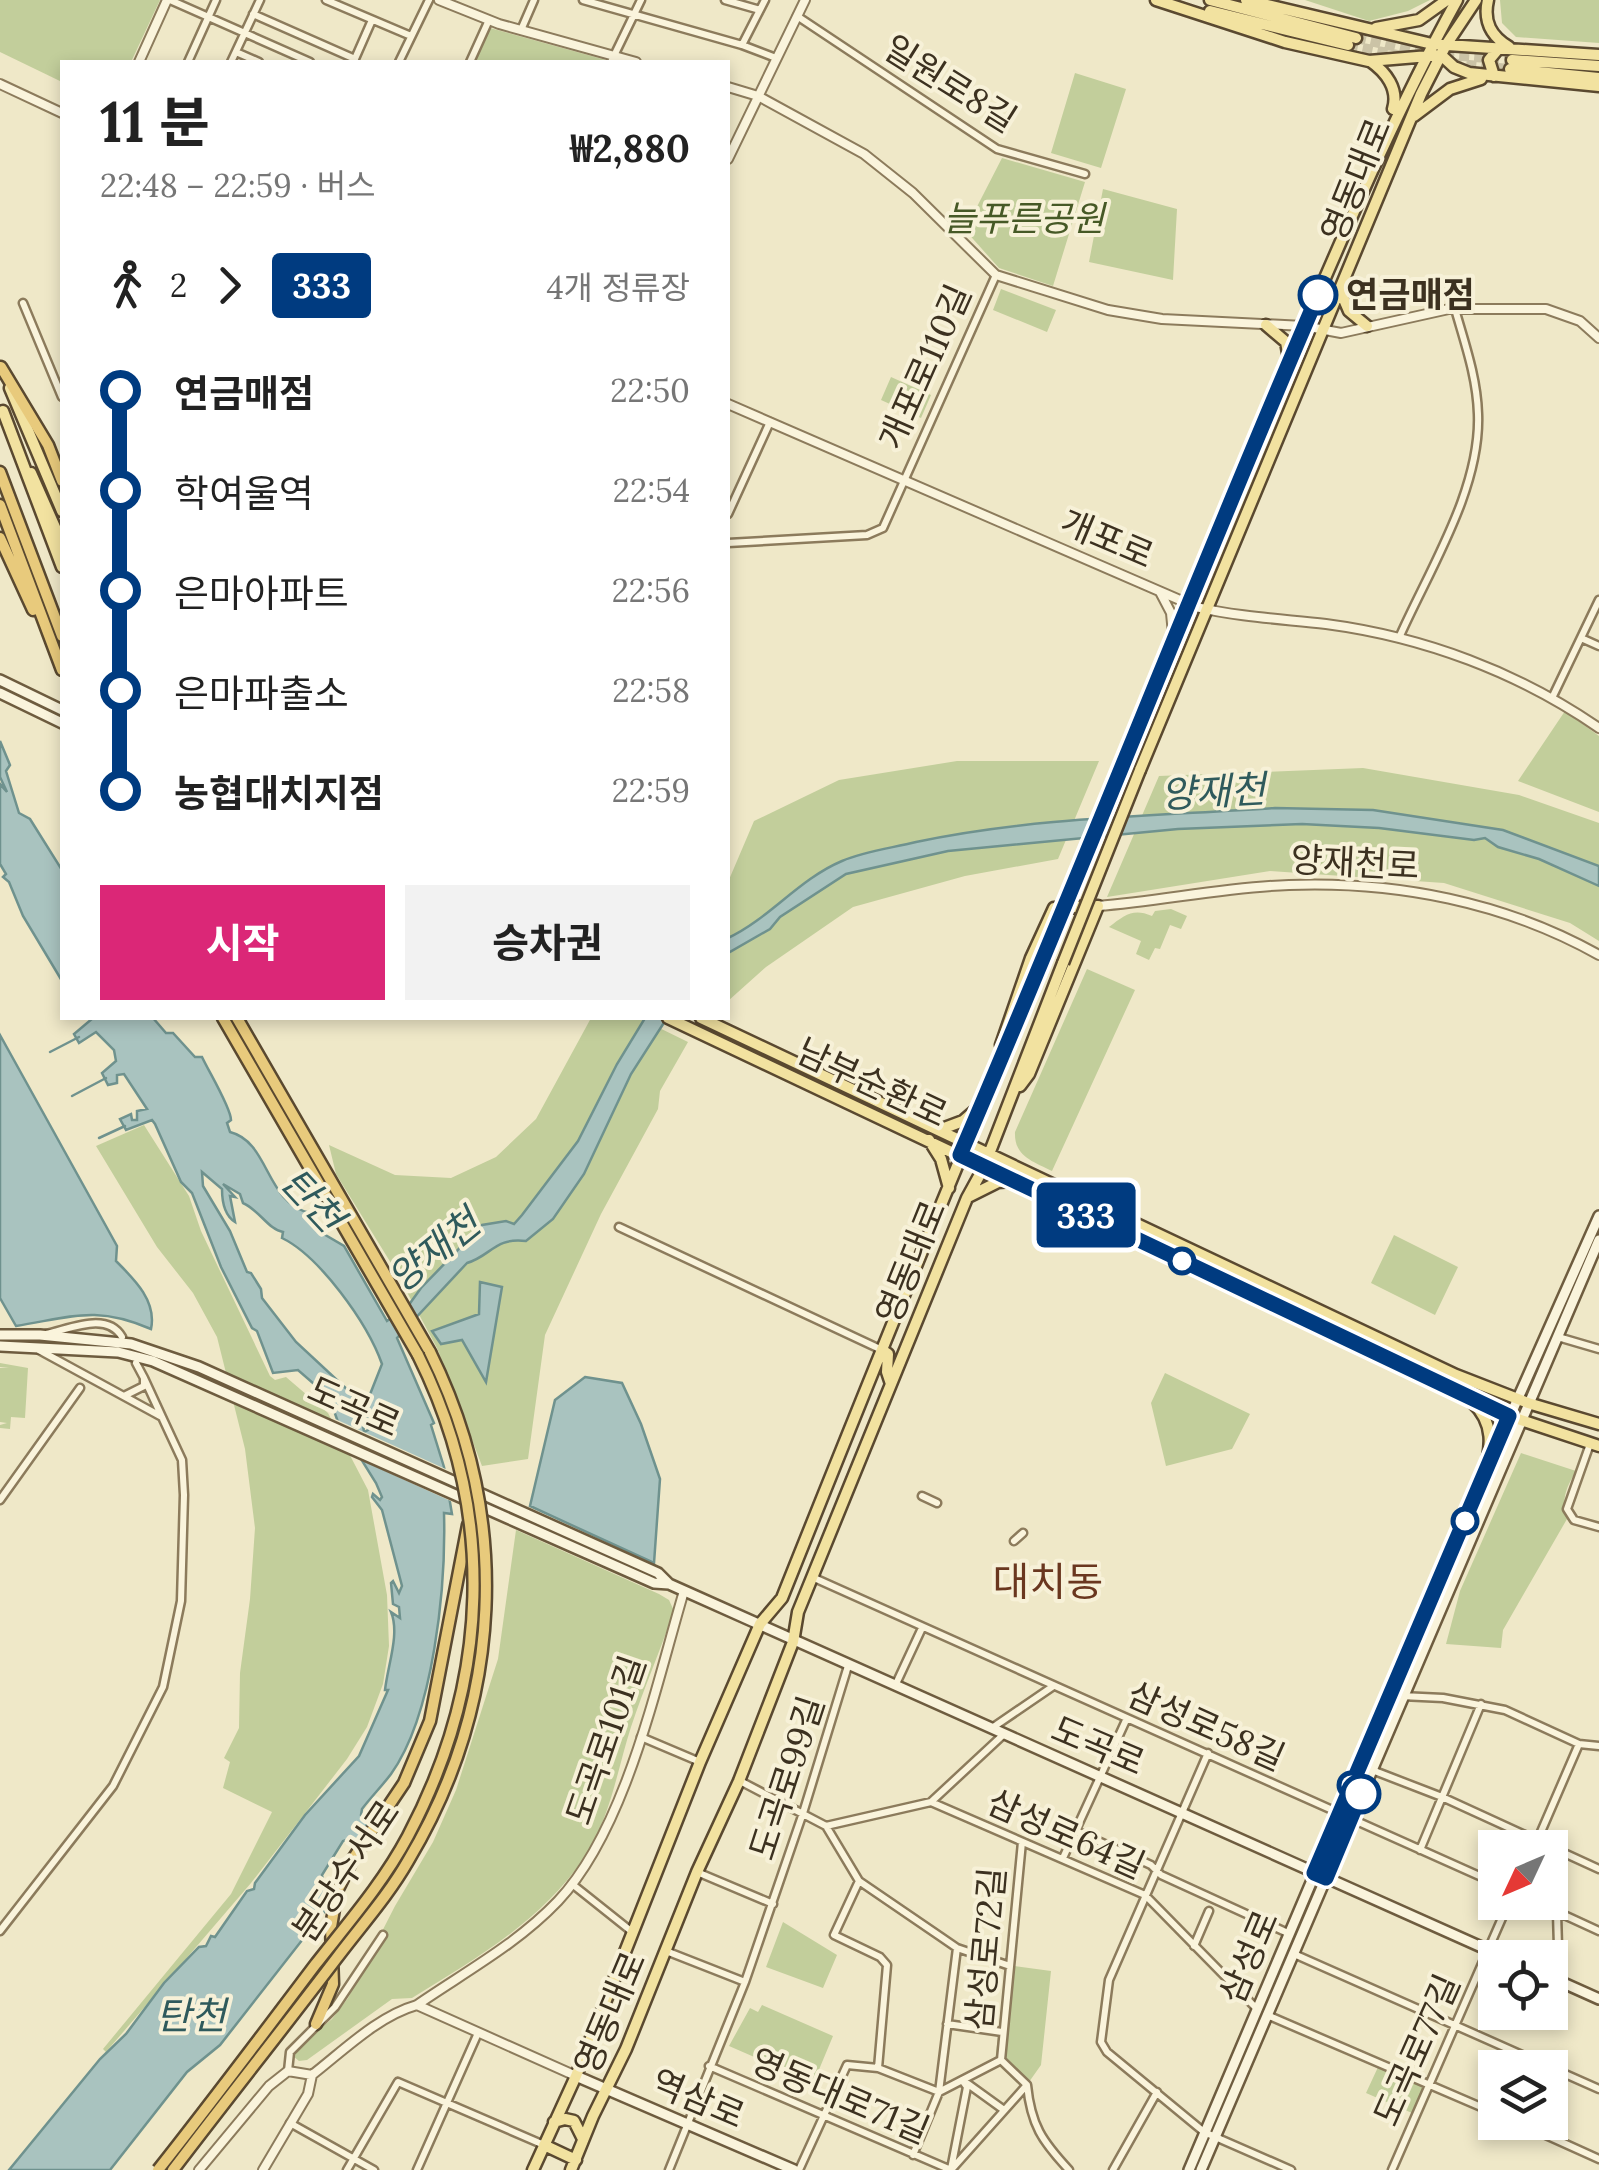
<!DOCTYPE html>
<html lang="ko">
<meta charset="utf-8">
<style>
body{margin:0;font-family:Lora,"Noto Sans KR",serif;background:#f2f2f2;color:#222;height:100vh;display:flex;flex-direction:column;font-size:38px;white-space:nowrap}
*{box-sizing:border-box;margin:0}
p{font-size:32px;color:#767676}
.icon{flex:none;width:55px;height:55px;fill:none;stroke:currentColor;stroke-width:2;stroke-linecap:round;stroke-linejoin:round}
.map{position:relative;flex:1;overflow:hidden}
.panel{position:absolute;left:60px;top:60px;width:670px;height:960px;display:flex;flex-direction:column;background:#fff;border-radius:0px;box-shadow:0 5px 15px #0003}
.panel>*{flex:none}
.badge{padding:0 20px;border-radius:8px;font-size:35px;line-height:65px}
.needle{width:65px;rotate:226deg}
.buttons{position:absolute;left:1478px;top:1830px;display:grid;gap:20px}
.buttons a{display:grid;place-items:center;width:90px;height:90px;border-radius:0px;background:#fff;box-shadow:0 5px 15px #0003;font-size:50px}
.map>.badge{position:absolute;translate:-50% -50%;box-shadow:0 0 0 5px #fff}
.legs{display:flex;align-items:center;gap:15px;height:110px;padding:0 40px;font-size:32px}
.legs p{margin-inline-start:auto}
.summary{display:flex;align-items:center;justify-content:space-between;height:170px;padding:0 40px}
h1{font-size:55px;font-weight:700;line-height:75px}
.action{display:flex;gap:20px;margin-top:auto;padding:20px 40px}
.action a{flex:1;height:115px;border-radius:0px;background:#db2777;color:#fff;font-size:40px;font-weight:700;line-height:115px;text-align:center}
.action a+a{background:#f2f2f2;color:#222}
ul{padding:0 40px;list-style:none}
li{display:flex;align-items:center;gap:35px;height:100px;font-size:38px}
li i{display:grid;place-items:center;width:15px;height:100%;margin:0 12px;background:currentColor}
li i::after{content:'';width:25px;height:25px;margin:-12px;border:8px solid;border-radius:50%;background:#fff}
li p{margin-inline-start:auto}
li:first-child i{background:linear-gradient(#0000 50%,currentColor 0)}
li:last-child i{background:linear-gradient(currentColor 50%,#0000 0)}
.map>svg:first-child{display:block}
.green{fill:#c2ce9b}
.water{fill:#a9c3bf;stroke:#6f928e;stroke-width:2.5;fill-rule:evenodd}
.pier{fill:#efe8c8}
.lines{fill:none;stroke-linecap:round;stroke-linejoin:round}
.stream{stroke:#6f928e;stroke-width:2.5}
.primary-tunnel{stroke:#cbc3a6;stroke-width:10;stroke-dasharray:10 5;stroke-linecap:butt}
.minor-casing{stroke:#8c7b5c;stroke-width:11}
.tertiary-casing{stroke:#8c7b5c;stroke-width:12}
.secondary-casing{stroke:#6e5c3f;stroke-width:14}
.primary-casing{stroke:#5a4930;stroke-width:15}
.trunk-casing{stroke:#5a4930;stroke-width:15}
.minor{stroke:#faf4dc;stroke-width:6}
.tertiary{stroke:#faf4dc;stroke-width:8}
.secondary{stroke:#faf4dc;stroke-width:9}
.primary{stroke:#f2e2a0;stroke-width:10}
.trunk{stroke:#e8ca7c;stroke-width:10}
.primary-bridge-casing{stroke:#5a4930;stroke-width:15;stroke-linecap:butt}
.trunk-bridge-casing{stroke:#5a4930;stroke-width:15;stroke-linecap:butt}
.primary-bridge{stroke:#f2e2a0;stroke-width:10}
.trunk-bridge{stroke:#e8ca7c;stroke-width:10}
.line-1-casing{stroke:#fff;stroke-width:22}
.line-1{stroke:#003b80;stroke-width:15}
.stop-1-dot{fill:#fff;stroke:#003b80;stroke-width:5}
.labels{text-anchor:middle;stroke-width:8;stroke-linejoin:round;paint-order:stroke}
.street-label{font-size:35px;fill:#3c3120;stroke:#f7f1d8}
.park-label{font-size:35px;font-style:italic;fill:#465926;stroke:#f7f1d8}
.stop-label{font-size:35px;font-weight:bold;fill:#3c3120;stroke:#f7f1d8;text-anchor:start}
.water-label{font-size:38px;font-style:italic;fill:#2f5a5c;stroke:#f7f1d8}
.quarter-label{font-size:40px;fill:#6a371f;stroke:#f7f1d8}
</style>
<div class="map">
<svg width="1599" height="2170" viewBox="0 0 1599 2170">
<rect width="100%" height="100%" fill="#efe8c8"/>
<path class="green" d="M 0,0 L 160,0 L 131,62 L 62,62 L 62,82 L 0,52 Z
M 1305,0 L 1430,0 L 1408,11 L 1369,21 Z
M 1500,0 L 1599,0 L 1599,43 L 1516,37 L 1502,23 Z
M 490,28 L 606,60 L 605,62 L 474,62 Z
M 1075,73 L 1126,89 L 1101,168 L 1051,153 Z
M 1002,158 L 1085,182 L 1053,286 L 999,268 L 965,230 Z
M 1103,189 L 1177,209 L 1173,280 L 1089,262 Z
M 1001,289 L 1056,310 L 1047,332 L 993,310 Z
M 891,377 L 931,395 L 921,418 L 881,400 Z
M 1565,711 L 1599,736 L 1599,812 L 1518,781 Z
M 957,761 L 1099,761 L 1058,859 L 965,876 L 853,907 L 766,967 L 728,1001 L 728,882 L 754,821 L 839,780 Z
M 1363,768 L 1519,795 L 1599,823 L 1599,941 L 1570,923 L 1444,883 L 1270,871 L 1107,897 L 1159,776 Z
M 1171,909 L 1187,916 L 1181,929 L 1170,925 L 1160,949 L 1155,948 L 1149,960 L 1136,954 L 1141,941 L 1109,927 C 1125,915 1133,908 1152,916 L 1155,911 Z
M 1087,969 L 1135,990 L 1052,1171 C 1032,1161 1014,1156 1015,1132 Z
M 591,1018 L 639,1018 L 688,1042 L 660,1091 L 658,1109 L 601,1214 L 545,1335 L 528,1459 L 482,1466 L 437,1348 L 394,1268 L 336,1174 L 329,1145 L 395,1175 L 451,1178 L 496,1157 L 536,1119 Z
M 144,1125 L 189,1196 L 201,1231 L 270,1376 L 275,1380 L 286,1377 L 328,1413 L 368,1490 L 387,1595 L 389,1646 L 383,1684 L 367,1727 L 347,1759 L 251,1883 L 106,2052 L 103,2049 L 231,1894 L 272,1812 L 223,1788 L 230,1762 L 224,1758 L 239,1728 L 240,1673 L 250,1599 L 255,1528 L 245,1449 L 217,1337 L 193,1293 L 157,1247 L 96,1146 Z
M 1394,1235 L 1458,1267 L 1435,1315 L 1371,1283 Z
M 0,1363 L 28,1368 L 25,1418 L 11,1417 L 10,1429 L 0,1428 L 0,1425 L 7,1423 L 0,1422 L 0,1368 L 9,1368 L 0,1367 Z
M 1165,1373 L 1250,1414 L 1232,1449 L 1166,1466 L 1151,1403 Z
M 1521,1453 L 1576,1471 C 1566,1488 1561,1499 1567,1519 L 1503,1630 L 1501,1648 L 1446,1644 L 1460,1591 Z
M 516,1530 L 659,1594 L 669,1600 L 674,1611 C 660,1651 644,1688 631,1727 C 617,1771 610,1819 584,1858 C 541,1921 476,1959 412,1998 L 392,1999 L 307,2060 L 299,2061 L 293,2056 L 294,2050 L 332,2019 L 348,1998 L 395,1906 L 433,1842 L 456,1790 L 498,1659 Z
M 783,1922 L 837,1955 L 823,1988 L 766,1967 Z
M 1006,1965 L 1051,1971 L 1041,2065 L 1024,2089 L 995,2062 Z
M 762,2005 L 833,2036 L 813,2084 L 778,2069 L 781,2061 L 773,2058 L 770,2064 L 729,2046 L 750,2008 L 758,2012 Z
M 1379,2065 L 1424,2086 L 1412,2113 L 1366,2093 Z"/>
<path class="water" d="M 0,741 L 10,765 L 6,771 L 19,813 L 30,819 L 62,870 L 62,981 L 23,916 L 9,882 L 3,877 L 6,874 L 0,864 L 0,784 L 7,792 L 0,777 Z
M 1275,808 L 1373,810 L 1503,830 L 1599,866 L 1599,886 L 1539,859 L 1498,847 L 1485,838 L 1474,840 L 1379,828 L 1302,824 L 1178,829 L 948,851 L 846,874 L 780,917 L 770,929 L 728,953 L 728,938 C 769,919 799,879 842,861 C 865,851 892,848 916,842 C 1033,817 1156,816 1275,808 Z
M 93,1018 L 153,1018 L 166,1033 L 173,1033 L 195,1057 L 202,1057 C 209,1072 231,1108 231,1120 L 227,1123 L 230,1132 C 270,1142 265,1203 310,1213 L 321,1225 L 322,1233 L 344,1246 L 387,1321 L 408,1306 L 421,1288 L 482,1225 L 506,1221 L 514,1224 L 522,1215 L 578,1141 L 617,1064 L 645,1018 L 667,1018 L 631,1074 L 584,1174 L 553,1219 L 526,1241 C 495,1237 491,1256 467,1263 L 397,1338 L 434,1423 L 431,1425 L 444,1467 L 452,1514 L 444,1513 C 446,1586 434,1714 391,1774 C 382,1786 371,1797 362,1809 L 361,1815 L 369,1822 L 355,1842 L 349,1839 L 343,1841 L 322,1875 L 328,1907 L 220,2045 L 187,2072 L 110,2170 L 9,2170 L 100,2059 L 126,2034 L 164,1983 L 199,1947 L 206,1946 L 211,1936 L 215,1937 L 247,1891 L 254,1889 L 255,1883 L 305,1815 L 359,1756 L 388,1690 L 385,1690 C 388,1664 400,1634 391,1612 L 400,1618 L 399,1607 L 393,1604 L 391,1583 L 393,1581 L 399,1593 L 402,1586 L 382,1510 L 372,1497 L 373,1494 L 380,1500 L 382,1497 L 376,1483 L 338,1422 L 329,1397 L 298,1370 L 273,1373 L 257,1331 L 252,1328 L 221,1267 L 192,1193 L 181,1182 L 155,1124 L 152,1120 L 126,1130 L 120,1119 L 131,1114 L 132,1120 L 137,1120 L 137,1111 L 147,1109 L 124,1074 L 117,1075 L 117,1083 L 108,1085 L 102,1073 L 116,1061 L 114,1050 L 96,1032 L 79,1043 L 74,1034 ZM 202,1172 L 222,1189 C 222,1199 224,1215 235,1222 L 230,1196 L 235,1197 L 223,1184 L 240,1194 L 243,1203 C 259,1210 269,1230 283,1232 L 282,1238 C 319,1256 367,1322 382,1364 L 367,1402 L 368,1430 L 364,1432 L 363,1425 L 358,1422 L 352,1394 L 296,1342 L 262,1298 L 261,1289 L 251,1273 L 247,1272 L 230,1231 L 203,1186 Z
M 0,1035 L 117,1246 L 116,1261 C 134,1279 157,1301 151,1329 C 96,1305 72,1317 16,1326 L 0,1298 Z
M 480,1282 L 502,1287 L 486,1382 L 462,1340 L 441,1344 L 432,1331 L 479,1314 Z
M 585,1377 L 622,1383 L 641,1424 L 660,1479 L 654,1563 L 530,1506 L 555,1400 Z"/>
<path class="pier" d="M 333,1418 L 450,1471 L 455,1503 L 352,1456 Z"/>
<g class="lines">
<path class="stream" d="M 50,1052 L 79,1037
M 72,1096 L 106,1078
M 99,1138 L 125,1126"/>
<path class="primary-tunnel" d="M 1356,38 L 1424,53 L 1512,60
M 1348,45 L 1428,61 L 1510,69"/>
<defs>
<path id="minor" d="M 170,0 L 310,62
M 326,0 L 411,36
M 583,0 L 742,45 L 776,58
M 725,0 L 760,10
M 253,14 L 355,59
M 797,16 L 997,149 L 1085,174
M 521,30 L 534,0
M 742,45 L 765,0
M 236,52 L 259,62
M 354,61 L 372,20
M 188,62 L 216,0
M 231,62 L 260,0
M 399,62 L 429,0
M 470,62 L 489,20
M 611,62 L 641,0
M 23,303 L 62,397
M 728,514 L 770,422
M 728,543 L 867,535 L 883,528 L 996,275
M 1399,638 C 1429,570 1481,489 1478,414 C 1477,378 1465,344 1455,309
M 1581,638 L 1599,646
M 1553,696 L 1599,600
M 619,1227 L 882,1350
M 46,1334 C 70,1329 107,1311 122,1337
M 1558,1337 L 1599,1349
M 39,1350 L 162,1417 L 144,1378
M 126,1395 L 144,1386 L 144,1378 L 136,1363
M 1590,1444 L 1567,1509 L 1574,1520 L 1599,1527
M 922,1496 L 937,1503
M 0,1500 L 80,1388
M 1014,1541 L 1023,1533
M 812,1577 L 1339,1813
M 895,1686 L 922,1628
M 1392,1692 L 1401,1696 L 1443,1698 L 1505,1710 L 1579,1744 L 1599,1746
M 992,1728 L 1052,1687
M 641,1737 L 700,1762
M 1208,1753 L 1109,1980 L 1101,2042 L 1107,2052 L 1204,2132 L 1291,2170
M 1372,1770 L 1442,1797 L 1599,1869
M 740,1781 L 826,1826 L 859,1881 L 941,1937 L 957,1948 L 1010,1966
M 931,1802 L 1145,1895 L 1257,2009
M 1352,1819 L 1495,1883
M 826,1826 L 931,1802 L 1003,1735
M 1076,1831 L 1151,1865 L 1161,1875 L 1290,1934
M 1022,1842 L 1001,2060 L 1027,2085 C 1031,2125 1042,2141 1069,2170
M 1534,1848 L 1579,1744
M 1420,1850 L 1481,1704
M 1063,1858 L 1127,1718
M 697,1872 L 773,1904
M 859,1881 L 834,1935 L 880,1957 L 887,1965 L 878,2068
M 572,1884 L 631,1931
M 1536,1902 L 1599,1931
M 1557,1913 L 1559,1981
M 0,1931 L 113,1786 L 163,1687 L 181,1601 L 184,1495 L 182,1460 L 162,1417
M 1194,1946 L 1209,1911
M 666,1951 L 745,1982
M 1294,1954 L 1599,2089
M 1267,2015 L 1495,2113
M 947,2024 L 1002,2032
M 709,2066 L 951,2170
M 288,2071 L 290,2052 L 335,2007 L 383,1935
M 968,2084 L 1004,2110
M 1517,2122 L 1599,2159
M 290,2123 L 374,2170
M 913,2155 L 939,2092 L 957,1948
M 951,2169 L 967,2087 L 962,2080
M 347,2170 L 398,2082 L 544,2145
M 417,2170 L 478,2033
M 669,2170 L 745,1982 L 803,1813 L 848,1666
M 799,2170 L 847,2065 L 878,2068 L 939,2092 L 1001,2060
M 951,2170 L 1026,2086
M 1113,2170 L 1157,2092
M 1392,2170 L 1509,1902"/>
<path id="tertiary" d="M 439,0 L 499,24 L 636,62
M 139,62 L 167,0
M 0,84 L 62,113
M 728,87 L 758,96 L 864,154 L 913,193 L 996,275 L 1108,310 L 1162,319 L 1304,326 L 1341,333 L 1449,309 L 1546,309 L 1580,321 L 1599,338
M 728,159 L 805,0
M 728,404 L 1196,607 C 1239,617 1282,619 1326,624 C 1424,637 1518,672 1599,728
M 1160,592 L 1171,613 L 1173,634
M 1098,906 C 1162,901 1225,887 1289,885 C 1396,881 1505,902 1599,955
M 417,2005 L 576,2076
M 312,2075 C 343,2051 378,2016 417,2005 C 465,1972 517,1944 558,1901 C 626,1829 656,1685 684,1591
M 199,2170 L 269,2086 L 288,2071 L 312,2075
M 263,2170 L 308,2094 L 312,2075"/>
<path id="secondary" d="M 0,680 L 62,710
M 0,693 L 62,723
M 0,1335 L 40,1335 L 131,1344 L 199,1367 L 658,1573 L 669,1584 L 1506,1958
M 0,1346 L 118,1352 L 153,1361 L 654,1583 L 669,1584
M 1491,1459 L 1599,1216
M 1550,1977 L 1599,1999
M 576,2076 L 794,2170
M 1189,2170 L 1485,1473
M 1201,2170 L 1599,1240"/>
<path id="primary" d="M 1156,0 L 1285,42 L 1369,61 L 1441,55 L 1454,67 L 1469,73 L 1599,86
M 1210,0 L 1356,38
M 1246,0 L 1432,44 L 1599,55
M 1488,0 C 1483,22 1491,36 1509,47
M 1210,11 L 1348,45
M 1376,28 L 1419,20 L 1447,0
M 1512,60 L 1599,66
M 1370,61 C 1386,72 1399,89 1393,109
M 1510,69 L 1599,78
M 1494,76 L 1489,60 L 1499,48
M 1414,116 L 1450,89 L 1481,79
M 1340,290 L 1349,311 L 1367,326
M 1266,325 L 1286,342 L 1289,359
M 10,388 L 62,511
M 3,411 L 62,567
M 31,473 L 62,543
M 1140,770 L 1421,94 L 1446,45 L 1476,0
M 1120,771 C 1174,634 1231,499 1288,364 C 1341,241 1392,118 1457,0
M 668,1018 L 1509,1416 L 1599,1446
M 701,1018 L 1456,1375 L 1528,1403 L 1599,1424
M 1001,1045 L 1031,958 L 1054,908 L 1098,906 L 1029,1074 L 1020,1086
M 939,1130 L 963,1121 L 978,1108
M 929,1140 L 941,1159 L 949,1188
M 968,1197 L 998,1182 L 1012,1181
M 882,1350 L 888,1354 L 887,1372 L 891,1384
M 1472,1402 C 1495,1423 1492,1448 1483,1476
M 554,2122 L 565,2119 L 574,2121 L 583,2139
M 544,2145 L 576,2160
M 533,2170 L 576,2076 L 700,1762 L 760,1624 L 782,1598 C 868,1383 954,1169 1045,956
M 571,2170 L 593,2116 L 626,2049 L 697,1872 L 739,1781 L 793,1642 L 798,1612 L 967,1198 L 984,1167 L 1063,963"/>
<path id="trunk" d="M 1,367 L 48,445 L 62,481
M 0,472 L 62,636
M 0,505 L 62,670
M 0,538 L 33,610
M 223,1018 L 418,1355
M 237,1018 L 430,1352
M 316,2024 L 333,1984 L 331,1927 L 337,1891 L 353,1859 L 404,1783 L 430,1721 L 468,1525"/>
</defs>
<use href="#minor" class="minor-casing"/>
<use href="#tertiary" class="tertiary-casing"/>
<use href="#secondary" class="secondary-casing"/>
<use href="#primary" class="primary-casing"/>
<use href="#trunk" class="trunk-casing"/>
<use href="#minor" class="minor"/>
<use href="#tertiary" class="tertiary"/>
<use href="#secondary" class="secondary"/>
<use href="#primary" class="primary"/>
<use href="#trunk" class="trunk"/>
<defs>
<path id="primary-bridge" d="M 1045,956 L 1120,771
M 1063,963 L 1140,770"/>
<path id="trunk-bridge" d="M 158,2170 C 211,2103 263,2034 315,1965 C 348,1923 383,1883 408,1836 C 490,1681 497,1513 418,1355
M 173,2170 C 227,2099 282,2030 336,1959 C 360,1927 388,1896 408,1861 C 503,1702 512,1518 430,1352"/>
</defs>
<use href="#primary-bridge" class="primary-bridge-casing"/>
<use href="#trunk-bridge" class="trunk-bridge-casing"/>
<use href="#primary-bridge" class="primary-bridge"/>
<use href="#trunk-bridge" class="trunk-bridge"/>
</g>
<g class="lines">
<defs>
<path id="line-1" d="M 1318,295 C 1195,580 1083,870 960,1155 L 1509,1416 L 1314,1873 L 1326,1878 L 1361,1794"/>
</defs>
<use href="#line-1" class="line-1-casing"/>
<use href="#line-1" class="line-1"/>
</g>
<g class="stop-1-dot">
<circle cx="1318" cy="295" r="18"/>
<circle cx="1182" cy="1261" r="12"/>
<circle cx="1465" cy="1521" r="12"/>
<circle cx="1351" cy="1785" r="12"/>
<circle cx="1361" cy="1794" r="18"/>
</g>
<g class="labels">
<g class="street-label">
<text transform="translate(950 84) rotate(32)" y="12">일원로8길</text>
<text transform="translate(1356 180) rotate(-68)" y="12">영동대로</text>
<text transform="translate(925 367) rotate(-66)" y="12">개포로110길</text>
<text transform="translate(1107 539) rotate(23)" y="12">개포로</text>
<text transform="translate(1355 863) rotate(3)" y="12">양재천로</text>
<text transform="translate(872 1083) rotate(25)" y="12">남부순환로</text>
<text transform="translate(911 1262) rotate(-68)" y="12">영동대로</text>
<text transform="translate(354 1407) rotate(24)" y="12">도곡로</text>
<text transform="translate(1206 1726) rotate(24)" y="12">삼성로58길</text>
<text transform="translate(606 1740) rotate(-71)" y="12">도곡로101길</text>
<text transform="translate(1098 1746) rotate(23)" y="12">도곡로</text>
<text transform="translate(787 1778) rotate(-72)" y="12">도곡로99길</text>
<text transform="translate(1066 1834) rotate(24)" y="12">삼성로64길</text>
<text transform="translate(346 1871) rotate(-56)" y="12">분당수서로</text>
<text transform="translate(986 1949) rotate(-85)" y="12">삼성로72길</text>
<text transform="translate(1249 1957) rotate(-67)" y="12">삼성로</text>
<text transform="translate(610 2013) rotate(-67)" y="12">영동대로</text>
<text transform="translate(1417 2050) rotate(-66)" y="12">도곡로77길</text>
<text transform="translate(840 2096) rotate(23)" y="12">영동대로71길</text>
<text transform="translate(698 2099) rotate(23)" y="12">역삼로</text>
</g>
<g class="park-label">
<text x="1024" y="231">늘푸른공원</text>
</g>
<g class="stop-label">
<text x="1346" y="307">연금매점</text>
</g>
<g class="water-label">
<text transform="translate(1213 792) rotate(-3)" y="13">양재천</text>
<text transform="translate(312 1200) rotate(47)" y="13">탄천</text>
<text transform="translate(434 1251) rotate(-39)" y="13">양재천</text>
<text x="191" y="2029">탄천</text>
</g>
<g class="quarter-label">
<text x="1048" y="1596">대치동</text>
</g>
</g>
</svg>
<div class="buttons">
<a><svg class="needle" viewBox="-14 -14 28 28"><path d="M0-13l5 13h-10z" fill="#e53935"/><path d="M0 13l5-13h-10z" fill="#767676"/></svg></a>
<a><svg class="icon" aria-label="locate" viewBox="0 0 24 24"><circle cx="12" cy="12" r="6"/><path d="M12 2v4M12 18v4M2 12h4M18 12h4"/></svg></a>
<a><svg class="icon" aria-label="layers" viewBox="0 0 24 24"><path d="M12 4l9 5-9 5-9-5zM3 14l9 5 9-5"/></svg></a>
</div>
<b class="badge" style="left:1086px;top:1215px;background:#003b80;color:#fff">333</b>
<section class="panel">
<div class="summary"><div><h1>11 분</h1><p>22:48 – 22:59 · 버스</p></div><b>₩2,880</b></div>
<div class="legs"><svg class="icon" aria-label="walk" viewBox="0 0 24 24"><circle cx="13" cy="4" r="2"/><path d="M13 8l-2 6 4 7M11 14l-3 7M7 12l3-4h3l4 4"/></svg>2<svg class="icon" aria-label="forward" viewBox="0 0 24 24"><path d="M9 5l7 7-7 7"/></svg><b class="badge" style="background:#003b80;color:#fff">333</b><p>4개 정류장</p></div>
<ul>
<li><i style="color:#003b80"></i><b>연금매점</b><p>22:50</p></li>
<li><i style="color:#003b80"></i><span>학여울역</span><p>22:54</p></li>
<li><i style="color:#003b80"></i><span>은마아파트</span><p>22:56</p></li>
<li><i style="color:#003b80"></i><span>은마파출소</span><p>22:58</p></li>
<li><i style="color:#003b80"></i><b>농협대치지점</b><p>22:59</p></li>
</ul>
<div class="action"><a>시작</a><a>승차권</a></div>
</section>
</div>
